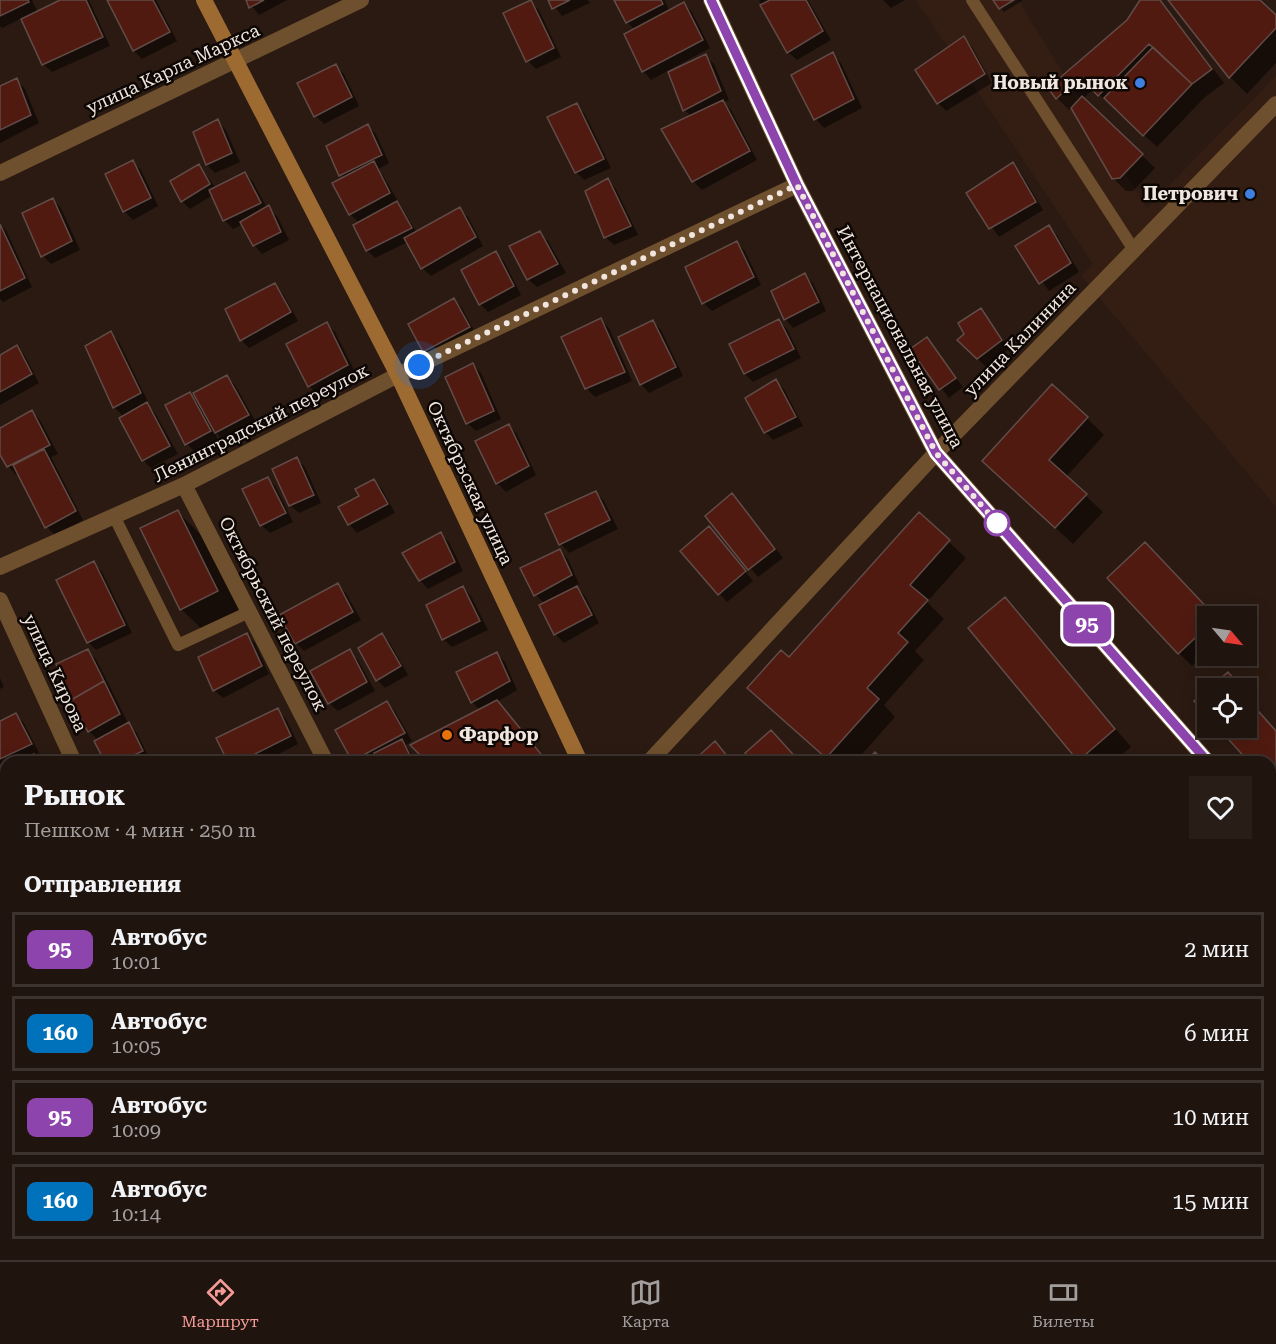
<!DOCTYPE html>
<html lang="ru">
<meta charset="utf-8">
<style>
body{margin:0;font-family:"Roboto Serif",serif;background:#281d17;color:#f1f3f6;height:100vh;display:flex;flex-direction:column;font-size:22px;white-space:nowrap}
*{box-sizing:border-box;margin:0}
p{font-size:20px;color:#a29e9e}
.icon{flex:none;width:33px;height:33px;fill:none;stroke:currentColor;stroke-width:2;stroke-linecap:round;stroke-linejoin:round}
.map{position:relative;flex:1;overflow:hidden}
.panel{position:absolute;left:0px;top:756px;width:1276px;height:504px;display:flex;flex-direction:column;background:#20140e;border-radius:18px 18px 0 0;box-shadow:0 3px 15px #0003,0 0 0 2px #3d332e}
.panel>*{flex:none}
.badge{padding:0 12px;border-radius:9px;font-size:21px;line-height:39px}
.needle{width:39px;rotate:119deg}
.tools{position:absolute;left:1197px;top:606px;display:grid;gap:12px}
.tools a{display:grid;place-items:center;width:60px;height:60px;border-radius:0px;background:#20140e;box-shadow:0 3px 15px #0003,0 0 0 2px #3d332e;font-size:30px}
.you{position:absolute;width:30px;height:30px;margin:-15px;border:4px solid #fff;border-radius:50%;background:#1a73e8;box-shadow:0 0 0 9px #1a73e833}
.map>.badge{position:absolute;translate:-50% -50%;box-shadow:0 0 0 3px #fff}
h2{padding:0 24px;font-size:22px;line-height:54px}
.round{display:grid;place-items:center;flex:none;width:63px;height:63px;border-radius:0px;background:#281d17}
.summary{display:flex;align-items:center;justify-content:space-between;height:102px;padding:0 24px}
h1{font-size:28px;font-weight:700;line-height:45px}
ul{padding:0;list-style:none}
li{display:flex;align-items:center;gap:18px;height:75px;margin:0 12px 9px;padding:0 12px;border:3px solid #3d332e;border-radius:0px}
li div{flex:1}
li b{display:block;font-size:22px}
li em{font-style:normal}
li .badge{min-width:66px;font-weight:700;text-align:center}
.menu{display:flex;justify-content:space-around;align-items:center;height:84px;border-top:2px solid #3d332e;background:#20140e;font-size:16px;color:#a29e9e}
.menu a{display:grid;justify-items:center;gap:3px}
.menu .active{color:#f59b97}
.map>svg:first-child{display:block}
.built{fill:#341e13}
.green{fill:#1e412f}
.shadow{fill:#0007}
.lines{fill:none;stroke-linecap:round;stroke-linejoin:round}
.stream{stroke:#000c12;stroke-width:7}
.building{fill:#511a10;stroke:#614c48;stroke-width:1.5}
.path{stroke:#91847d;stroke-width:4;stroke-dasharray:6 3;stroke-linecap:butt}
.service{stroke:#6f502e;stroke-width:12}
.minor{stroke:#6f502e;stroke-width:16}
.secondary{stroke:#9d6b31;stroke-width:16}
.line-casing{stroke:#fff;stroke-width:14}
.line{stroke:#8e44ad;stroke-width:9}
.walk{stroke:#f0e5df;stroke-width:6;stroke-dasharray:0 10.8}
.shop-dot{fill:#3f7fe0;stroke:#0d0704;stroke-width:2}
.stop-dot{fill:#fff;stroke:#8e44ad;stroke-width:3}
.food-dot{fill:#e8710a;stroke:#0d0704;stroke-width:2}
.labels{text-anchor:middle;stroke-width:5;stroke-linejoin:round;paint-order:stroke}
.street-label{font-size:18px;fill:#f0e5df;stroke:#0d0704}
.poi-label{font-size:18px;font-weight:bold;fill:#f0e5df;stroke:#0d0704;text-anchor:end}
</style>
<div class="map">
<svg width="1276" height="1260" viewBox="0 0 1276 1260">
<rect width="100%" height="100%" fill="#2a1a12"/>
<path class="built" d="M 916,0 L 1018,0 L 1147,208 L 1276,76 L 1276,507 L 1081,276 L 1093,264 Z"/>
<path class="green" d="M 1276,1142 L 1276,1200 L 1271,1193 L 1270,1146 Z"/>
<path class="shadow" d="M 0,0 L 32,0 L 38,13 L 64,0 L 89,0 L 110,46 L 52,72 L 43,64 L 22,18 L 2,28 L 0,26 Z
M 109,0 L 156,0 L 177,41 L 142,59 L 134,51 Z
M 247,0 L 287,0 L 259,15 Z
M 550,0 L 588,0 L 590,3 L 562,16 Z
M 616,0 L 664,0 L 670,11 L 684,4 L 692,12 L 710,48 L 651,80 L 643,71 L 635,30 L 627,22 Z
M 759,0 L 808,0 L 831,40 L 797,60 L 788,52 Z
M 883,0 L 905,0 L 891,8 Z
M 995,0 L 1023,0 L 1004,12 Z
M 1142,0 L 1161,0 L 1224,83 L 1205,97 L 1157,147 L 1093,89 L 1083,99 L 1155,168 L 1133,191 L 1126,191 L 1113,178 L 1072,108 L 1069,110 L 1057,98 L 1128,21 Z
M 1170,0 L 1258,0 L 1276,17 L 1276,63 L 1247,94 L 1230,77 Z
M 530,2 L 539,10 L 561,57 L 536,69 L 528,61 Z
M 964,38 L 972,47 L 992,83 L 946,111 L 938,103 Z
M 832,54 L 841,63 L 862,108 L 824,128 L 816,119 L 793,76 Z
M 706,56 L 714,64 L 729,100 L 724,102 L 731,110 L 757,160 L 702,190 L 694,182 L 663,129 L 691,116 L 685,110 L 670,73 Z
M 335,66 L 344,74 L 359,106 L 324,124 L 316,116 Z
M 17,80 L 25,89 L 39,123 L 0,143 L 0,88 Z
M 576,105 L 585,114 L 611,168 L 584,180 L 576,172 Z
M 218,121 L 226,130 L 240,162 L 215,173 L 207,165 L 195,132 Z
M 368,126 L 376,134 L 389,163 L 379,169 L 417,233 L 460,209 L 468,217 L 483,246 L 431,276 L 422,268 L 408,242 L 375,258 L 367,250 L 359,223 L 350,214 L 344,179 L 328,147 Z
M 132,162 L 141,170 L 158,206 L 133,220 L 125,212 L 107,174 Z
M 1013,164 L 1021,173 L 1043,210 L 999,237 L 968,193 Z
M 199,166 L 216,188 L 245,173 L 253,182 L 267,208 L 277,216 L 289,240 L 262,254 L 254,245 L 243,224 L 233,229 L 224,220 L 213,195 L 190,209 L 182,201 Z
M 608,180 L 616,189 L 638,235 L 614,245 L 605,237 Z
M 53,200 L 61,208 L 80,250 L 51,264 L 43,256 Z
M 0,224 L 6,230 L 32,287 L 3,302 L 0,299 Z
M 1049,227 L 1057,235 L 1079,272 L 1049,291 L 1017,246 Z
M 539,233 L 548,241 L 566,273 L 537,287 L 528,279 Z
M 737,243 L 745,251 L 761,285 L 712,311 L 703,303 Z
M 496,253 L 504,261 L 521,295 L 488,312 L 480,304 Z
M 804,275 L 813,283 L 826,311 L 793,328 L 785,319 Z
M 275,285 L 283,294 L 298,321 L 249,348 L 241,340 Z
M 454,300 L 462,308 L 477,336 L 432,360 L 424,352 L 410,324 Z
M 981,310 L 1009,349 L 986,367 L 959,340 Z
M 601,320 L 609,328 L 632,381 L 595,397 L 586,388 Z
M 779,321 L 787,329 L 801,358 L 753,382 L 745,374 L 731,344 Z
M 653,322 L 661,330 L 683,376 L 649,393 L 641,384 Z
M 326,324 L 335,332 L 356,374 L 317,394 L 309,386 Z
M 111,333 L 119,342 L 148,402 L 146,403 L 155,413 L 178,454 L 151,468 L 143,460 L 124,417 L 114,407 Z
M 927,339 L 963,387 L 949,398 L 912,349 Z
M 17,347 L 25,356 L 39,383 L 0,405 L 0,357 Z
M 473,365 L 481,373 L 501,419 L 476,431 L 467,423 Z
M 227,377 L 235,385 L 257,424 L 224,441 L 214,431 L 218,440 L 195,452 L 187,444 L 190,394 L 201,405 Z
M 775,381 L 784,389 L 803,426 L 773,440 L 765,432 Z
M 32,412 L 40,420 L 58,454 L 51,457 L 83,520 L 55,535 L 47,527 L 19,473 L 16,475 L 8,466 L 0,451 L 0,429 Z
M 1087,418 L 1104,435 L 1066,477 L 1103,512 L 1073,544 L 1001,478 Z
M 509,426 L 517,434 L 536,475 L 506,492 L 497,483 L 477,442 Z
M 296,459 L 305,467 L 321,503 L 299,513 L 290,505 Z
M 268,479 L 276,487 L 293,522 L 270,533 L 261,525 Z
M 374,480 L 382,489 L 395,513 L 357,533 L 349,524 L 361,497 Z
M 596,492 L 604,501 L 618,529 L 569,553 L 561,544 L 547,515 Z
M 740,503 L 783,558 L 758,577 L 707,516 Z
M 177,511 L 203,537 L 242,616 L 207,634 L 181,609 Z
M 919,514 L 966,558 L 927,602 L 944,619 L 915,651 L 924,660 L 884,705 L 895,717 L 855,762 L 830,762 L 766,705 L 789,659 Z
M 440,534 L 449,542 L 463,571 L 428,589 L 420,580 Z
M 717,537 L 753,581 L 727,602 L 682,551 Z
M 559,550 L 568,559 L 579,584 L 575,586 L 585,596 L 599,623 L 564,643 L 555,634 L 545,604 L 536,595 Z
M 1158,557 L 1214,616 L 1208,616 L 1208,651 L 1192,666 L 1179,653 Z
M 94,563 L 102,572 L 132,633 L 96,650 L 88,642 Z
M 337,585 L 346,593 L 361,620 L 304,651 L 296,643 Z
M 463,587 L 471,596 L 488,630 L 452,647 L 443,639 Z
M 1005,599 L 1131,747 L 1114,762 L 1081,762 L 1079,760 Z
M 246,635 L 255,643 L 269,674 L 223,698 L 214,690 Z
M 382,635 L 390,643 L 408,675 L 385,688 L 377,680 Z
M 87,651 L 96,659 L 128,723 L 137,733 L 150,760 L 107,762 L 98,740 L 89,731 L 58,665 Z
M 349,651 L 358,660 L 375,691 L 338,711 L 329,703 Z
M 496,654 L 505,662 L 517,690 L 497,702 L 549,762 L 429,762 L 480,710 L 472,702 Z
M 0,678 L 4,687 L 0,689 Z
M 1246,695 L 1253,703 L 1251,705 L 1276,732 L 1276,789 L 1270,762 L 1251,762 L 1224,731 L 1228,728 L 1246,728 Z
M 387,703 L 395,711 L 412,741 L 406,745 L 416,762 L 380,762 L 379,760 L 355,762 L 337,730 Z
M 277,710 L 286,719 L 298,744 L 263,762 L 230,762 Z
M 16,715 L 24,723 L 39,753 L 34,755 L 41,762 L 6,762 L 6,788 L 0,774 L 0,722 Z
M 1270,900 L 1276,906 L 1276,986 L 1270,980 Z
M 6,1013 L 6,1067 L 0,1070 L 0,1016 Z
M 790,1254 L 800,1254 L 795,1259 Z"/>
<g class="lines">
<path class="stream" d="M 0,1188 L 6,1192
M 99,1254 L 105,1260"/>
</g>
<path class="building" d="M 0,0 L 28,0 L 29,2 L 0,16 Z
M 60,0 L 86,0 L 103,37 L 42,65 L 21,19 Z
M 107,0 L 153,0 L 170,32 L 133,51 Z
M 246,0 L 264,0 L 249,8 Z
M 531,0 L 554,48 L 526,62 L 503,13 Z
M 548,0 L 570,0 L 552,9 Z
M 614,0 L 661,0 L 663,4 L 626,23 Z
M 770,0 L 806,0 L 823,31 L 787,53 L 760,5 Z
M 993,0 L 1014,0 L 999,9 Z
M 1140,0 L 1160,0 L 1212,69 L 1192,84 L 1149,44 L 1098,96 L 1080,77 L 1056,99 L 1048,88 L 1127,20 Z
M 1168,0 L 1260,0 L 1276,15 L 1276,28 L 1229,78 Z
M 684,2 L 703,40 L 642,72 L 624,34 Z
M 964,36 L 985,74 L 937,104 L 915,70 Z
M 1153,47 L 1192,84 L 1143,136 L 1104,98 Z
M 833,52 L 854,99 L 814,120 L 791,75 Z
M 706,54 L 721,91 L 683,111 L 668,72 Z
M 336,64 L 352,97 L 314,117 L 297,83 Z
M 17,78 L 31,115 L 0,130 L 0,86 Z
M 1082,96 L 1143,154 L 1120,178 L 1112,179 L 1071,108 Z
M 723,100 L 750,151 L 692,182 L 661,129 Z
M 577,103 L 604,159 L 575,173 L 547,117 Z
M 218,119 L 232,153 L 206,165 L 193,132 Z
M 368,124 L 382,155 L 339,176 L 326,146 Z
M 133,160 L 151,198 L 123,212 L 105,174 Z
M 374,161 L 390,193 L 349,215 L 332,183 Z
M 1013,162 L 1036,202 L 989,229 L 966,193 Z
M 199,164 L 210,184 L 181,202 L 170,181 Z
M 245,172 L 261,203 L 223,221 L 209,190 Z
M 608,178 L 631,226 L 604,238 L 585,191 Z
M 53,198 L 72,241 L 41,257 L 22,213 Z
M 397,201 L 412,228 L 366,251 L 353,225 Z
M 269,205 L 281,232 L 253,246 L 240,222 Z
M 460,207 L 476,237 L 421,269 L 404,238 Z
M 0,224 L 25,278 L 0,291 Z
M 1049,225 L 1071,263 L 1039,284 L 1015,246 Z
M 540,231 L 558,264 L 527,280 L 509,246 Z
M 737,241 L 754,277 L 702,304 L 685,267 Z
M 496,251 L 514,286 L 479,305 L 461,270 Z
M 805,273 L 819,302 L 784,320 L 771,291 Z
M 275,283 L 291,312 L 240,341 L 225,309 Z
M 454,298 L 470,327 L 423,352 L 408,324 Z
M 981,308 L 1002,340 L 977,359 L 957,340 L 964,334 L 958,323 Z
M 601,318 L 625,372 L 585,389 L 561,337 Z
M 779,319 L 794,349 L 744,374 L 729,344 Z
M 653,320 L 676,367 L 640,385 L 618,337 Z
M 327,322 L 348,365 L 308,387 L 286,344 Z
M 111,331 L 141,393 L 113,408 L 85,346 Z
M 927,337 L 956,378 L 939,390 L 910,349 Z
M 17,345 L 32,374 L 0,392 L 0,355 Z
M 473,363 L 494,411 L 466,424 L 445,377 Z
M 227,375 L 249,415 L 215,433 L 193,393 Z
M 776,379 L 796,417 L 764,433 L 745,398 Z
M 1052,384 L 1088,417 L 1049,460 L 1087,494 L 1055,528 L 982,461 Z
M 190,392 L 211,431 L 185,445 L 165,405 Z
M 147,402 L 170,446 L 142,461 L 119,418 Z
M 32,410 L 50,445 L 7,467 L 0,455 L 0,428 Z
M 509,424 L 529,466 L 496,484 L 475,441 Z
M 44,449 L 76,511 L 45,528 L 13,465 Z
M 297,457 L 314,495 L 289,506 L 272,469 Z
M 268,477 L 286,513 L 260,526 L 242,489 Z
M 374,479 L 388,504 L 348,525 L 338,507 L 359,496 L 355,489 Z
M 596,491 L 610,520 L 559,545 L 545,514 Z
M 732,493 L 775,549 L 748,570 L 705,516 Z
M 178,510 L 218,591 L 180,610 L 140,528 Z
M 919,512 L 950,540 L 910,585 L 928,600 L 898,633 L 908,642 L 867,688 L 879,699 L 826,758 L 747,688 L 781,650 L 789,657 Z
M 709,526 L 746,571 L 718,595 L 680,551 Z
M 441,532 L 455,562 L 419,581 L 402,553 Z
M 1145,542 L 1215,616 L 1208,616 L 1208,626 L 1178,654 L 1107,578 Z
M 560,549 L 572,575 L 534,596 L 520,568 Z
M 94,561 L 125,625 L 87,643 L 56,580 Z
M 338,583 L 353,612 L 295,644 L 279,615 Z
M 463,586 L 480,621 L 442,640 L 426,605 Z
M 577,586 L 592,615 L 554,635 L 539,605 Z
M 1005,597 L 1115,729 L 1078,761 L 968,628 Z
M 247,633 L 262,666 L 213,691 L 198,657 Z
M 382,633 L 401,666 L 376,681 L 358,648 Z
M 88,649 L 104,681 L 71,700 L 56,664 Z
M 350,649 L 367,682 L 328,704 L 310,671 Z
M 497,652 L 510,681 L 471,703 L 456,672 Z
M 1228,672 L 1242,688 L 1209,688 Z
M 104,681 L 120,714 L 88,732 L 71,700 Z
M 1208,690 L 1208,717 L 1194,701 Z
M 497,700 L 545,759 L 541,762 L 427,762 L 410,745 Z
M 387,701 L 405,733 L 352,761 L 335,730 Z
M 1252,704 L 1276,731 L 1276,792 L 1270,786 L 1270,762 L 1249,762 L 1221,731 L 1226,728 L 1246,728 L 1246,709 Z
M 278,708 L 291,736 L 239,762 L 228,762 L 216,738 Z
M 16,713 L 32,744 L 0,759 L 0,721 Z
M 129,722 L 143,751 L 119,762 L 105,762 L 94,741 Z
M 771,730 L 800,762 L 753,762 L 745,753 Z
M 402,739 L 413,762 L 378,762 L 374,753 Z
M 715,741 L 732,762 L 692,762 Z
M 875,752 L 885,762 L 865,762 Z
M 34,754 L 38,762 L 17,762 Z
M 6,767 L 6,792 L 0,778 L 0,770 Z
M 1270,899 L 1276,905 L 1276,968 L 1270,973 Z
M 6,1011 L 6,1054 L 0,1058 L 0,1014 Z
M 1270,1231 L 1276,1237 L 1276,1260 L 1243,1260 L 1238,1254 L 1270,1254 Z
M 601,1254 L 625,1254 L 630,1260 L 595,1260 Z
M 714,1254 L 750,1254 L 755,1260 L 707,1260 Z
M 855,1254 L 858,1254 L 863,1260 L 848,1260 Z
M 1069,1254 L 1103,1254 L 1108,1260 L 1063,1260 Z"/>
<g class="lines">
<path class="path" d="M 136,1254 L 143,1260"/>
<path class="service" d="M 972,0 L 1134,250
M 114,516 L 178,645 L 249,612
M 1276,996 L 1271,1000 L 1276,1006"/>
<path class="minor" d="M 711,0 L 797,185 L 936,453 L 1208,762
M 0,173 L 361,0
M 184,485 L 326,762
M 0,567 L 184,485 L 398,375 L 797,185
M 0,600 L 74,762
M 649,762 L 936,453 L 1276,104
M 1270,834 L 1276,840
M 0,1158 L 6,1161
M 366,1254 L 371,1260
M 816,1260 L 822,1254"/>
<path class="secondary" d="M 204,0 L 398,375 L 580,762
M 994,1254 L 999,1260"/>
</g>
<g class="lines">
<defs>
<path id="line" d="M 711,0 L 797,185 L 936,453 L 1208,762"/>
</defs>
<use href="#line" class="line-casing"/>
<use href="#line" class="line"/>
<path class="walk" d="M 419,365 L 797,185 L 936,453 L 997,523"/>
</g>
<g class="shop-dot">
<circle cx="1140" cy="83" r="6"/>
<circle cx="1250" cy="194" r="6"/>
</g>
<circle class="stop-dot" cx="997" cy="523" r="12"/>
<circle class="food-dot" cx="447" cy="735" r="6"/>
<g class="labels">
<g class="street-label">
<text transform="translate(173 69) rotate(-25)" y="6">улица Карла Маркса</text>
<text transform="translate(900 337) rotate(62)" y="6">Интернациональная улица</text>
<text transform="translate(1020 339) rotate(-46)" y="6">улица Калинина</text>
<text transform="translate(261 423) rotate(-27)" y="6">Ленинградский переулок</text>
<text transform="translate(470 483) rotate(65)" y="6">Октябрьская улица</text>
<text transform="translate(273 614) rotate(63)" y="6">Октябрьский переулок</text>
<text transform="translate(55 673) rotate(65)" y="6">улица Кирова</text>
</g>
<g class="poi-label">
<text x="1128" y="89">Новый рынок</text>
<text x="1238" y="200">Петрович</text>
<text x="459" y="741" text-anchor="start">Фарфор</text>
</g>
</g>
</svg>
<div class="tools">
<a><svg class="needle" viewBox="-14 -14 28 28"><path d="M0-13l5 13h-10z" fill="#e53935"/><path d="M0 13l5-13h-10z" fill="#a29e9e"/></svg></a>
<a><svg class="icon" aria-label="locate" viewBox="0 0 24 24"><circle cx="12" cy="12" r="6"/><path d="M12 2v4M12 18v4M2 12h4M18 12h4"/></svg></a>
</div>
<div class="you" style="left:419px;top:365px"></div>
<b class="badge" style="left:1087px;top:624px;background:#8e44ad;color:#fff">95</b>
<section class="panel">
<div class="summary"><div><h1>Рынок</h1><p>Пешком · 4 мин · 250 m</p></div><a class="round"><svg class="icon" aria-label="heart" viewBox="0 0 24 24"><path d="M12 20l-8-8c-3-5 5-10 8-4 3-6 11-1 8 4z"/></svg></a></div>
<h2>Отправления</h2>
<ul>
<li><span class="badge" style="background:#8e44ad;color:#fff">95</span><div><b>Автобус</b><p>10:01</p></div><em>2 мин</em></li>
<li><span class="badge" style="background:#0072bc;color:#fff">160</span><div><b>Автобус</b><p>10:05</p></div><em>6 мин</em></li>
<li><span class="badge" style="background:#8e44ad;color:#fff">95</span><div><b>Автобус</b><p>10:09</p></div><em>10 мин</em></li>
<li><span class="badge" style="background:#0072bc;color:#fff">160</span><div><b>Автобус</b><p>10:14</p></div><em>15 мин</em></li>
</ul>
</section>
</div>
<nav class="menu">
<a class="active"><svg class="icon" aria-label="directions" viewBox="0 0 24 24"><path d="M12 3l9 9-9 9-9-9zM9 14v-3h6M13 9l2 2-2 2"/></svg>Маршрут</a>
<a><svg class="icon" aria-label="map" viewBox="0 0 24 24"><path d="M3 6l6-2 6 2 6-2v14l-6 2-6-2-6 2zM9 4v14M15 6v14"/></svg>Карта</a>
<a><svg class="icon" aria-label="tickets" viewBox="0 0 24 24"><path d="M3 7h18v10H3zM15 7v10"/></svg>Билеты</a>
</nav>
